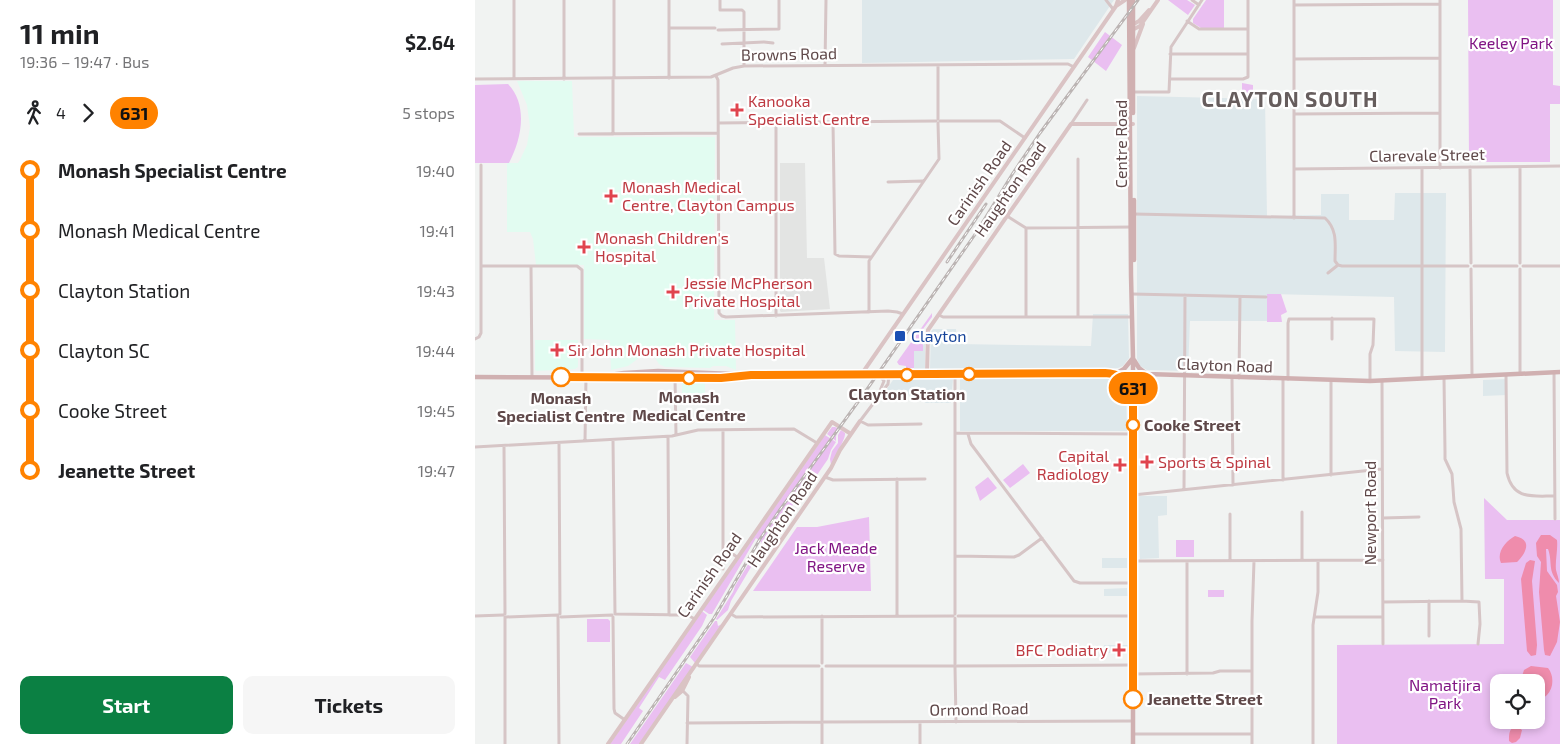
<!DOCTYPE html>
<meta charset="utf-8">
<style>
body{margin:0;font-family:"Exo 2",sans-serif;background:#f6f6f6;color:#202124;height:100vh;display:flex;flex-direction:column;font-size:19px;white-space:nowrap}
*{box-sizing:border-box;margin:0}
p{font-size:16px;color:#757577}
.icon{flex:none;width:28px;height:28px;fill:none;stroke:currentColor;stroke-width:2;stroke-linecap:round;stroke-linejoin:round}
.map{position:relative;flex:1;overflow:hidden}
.panel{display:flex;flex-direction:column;background:#fff;width:475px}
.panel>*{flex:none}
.badge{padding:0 10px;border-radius:16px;font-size:18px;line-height:32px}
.buttons{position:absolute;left:1015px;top:674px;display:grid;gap:10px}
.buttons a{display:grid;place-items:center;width:55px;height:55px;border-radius:10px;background:#fff;box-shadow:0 2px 8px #0003;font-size:25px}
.map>.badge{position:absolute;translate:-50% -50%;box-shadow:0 0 0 2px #fff}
.legs{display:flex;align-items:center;gap:8px;height:55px;padding:0 20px;font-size:16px}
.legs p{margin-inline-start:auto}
.overview{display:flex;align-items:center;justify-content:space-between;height:85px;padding:0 20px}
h1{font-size:28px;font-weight:700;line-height:38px}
.action{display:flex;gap:10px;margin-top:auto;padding:10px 20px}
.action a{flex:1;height:58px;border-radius:10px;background:#0b8043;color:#fff;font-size:20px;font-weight:700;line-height:58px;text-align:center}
.action a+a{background:#f6f6f6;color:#202124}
ul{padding:0 20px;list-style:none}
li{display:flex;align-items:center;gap:18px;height:60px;font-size:19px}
li i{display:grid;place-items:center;width:8px;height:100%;margin:0 6px;background:currentColor}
li i::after{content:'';width:12px;height:12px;margin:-6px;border:4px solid;border-radius:50%;background:#fff}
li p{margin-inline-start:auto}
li:first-child i{background:linear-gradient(#0000 50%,currentColor 0)}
li:last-child i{background:linear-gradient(currentColor 50%,#0000 0)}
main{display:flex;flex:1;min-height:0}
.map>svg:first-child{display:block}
.commercial{fill:#dee8eb}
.education{fill:#e3e4e3}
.medical{fill:#e2fcf1}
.green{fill:#eabff1;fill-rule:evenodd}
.water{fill:#ef8cac}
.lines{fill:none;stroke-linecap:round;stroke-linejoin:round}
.street{stroke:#d6c5c6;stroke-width:3}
.secondary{stroke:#dac3c4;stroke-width:4}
.primary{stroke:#d0b0b1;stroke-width:4.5}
.rail-casing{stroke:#bbb4b3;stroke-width:3}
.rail{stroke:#fff;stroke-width:1;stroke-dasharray:4;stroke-linecap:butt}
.line-1-casing{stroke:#fff;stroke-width:11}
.line-1{stroke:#ff8200;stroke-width:8}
.health-dot{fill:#e0444e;stroke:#fff;stroke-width:2}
.transit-dot{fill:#1a4fb4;stroke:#fff;stroke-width:2}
.stop-1-dot{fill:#fff;stroke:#ff8200;stroke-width:2.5}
.labels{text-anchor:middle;stroke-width:4.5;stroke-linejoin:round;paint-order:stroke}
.park-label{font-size:16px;fill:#811584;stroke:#fff}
.street-label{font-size:16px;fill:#5f4849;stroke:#fff}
.health-label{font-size:16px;fill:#be3a42;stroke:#fff;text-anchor:start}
.transit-label{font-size:16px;fill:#164399;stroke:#fff;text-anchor:start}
.stop-label{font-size:16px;font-weight:bold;fill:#5f4849;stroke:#fff}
.district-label{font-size:21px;font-weight:bold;letter-spacing:1px;fill:#665d5d;stroke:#fff}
</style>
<main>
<section class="panel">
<div class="overview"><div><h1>11 min</h1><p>19:36 – 19:47 · Bus</p></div><b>$2.64</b></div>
<div class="legs"><svg class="icon" aria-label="walk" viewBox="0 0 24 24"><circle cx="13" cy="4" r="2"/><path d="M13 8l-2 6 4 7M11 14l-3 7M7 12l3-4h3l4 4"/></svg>4<svg class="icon" aria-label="forward" viewBox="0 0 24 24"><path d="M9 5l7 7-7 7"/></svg><b class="badge" style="background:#ff8200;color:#111">631</b><p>5 stops</p></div>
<ul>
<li><i style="color:#ff8200"></i><b>Monash Specialist Centre</b><p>19:40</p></li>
<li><i style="color:#ff8200"></i><span>Monash Medical Centre</span><p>19:41</p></li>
<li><i style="color:#ff8200"></i><span>Clayton Station</span><p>19:43</p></li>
<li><i style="color:#ff8200"></i><span>Clayton SC</span><p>19:44</p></li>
<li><i style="color:#ff8200"></i><span>Cooke Street</span><p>19:45</p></li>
<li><i style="color:#ff8200"></i><b>Jeanette Street</b><p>19:47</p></li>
</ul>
<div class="action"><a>Start</a><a>Tickets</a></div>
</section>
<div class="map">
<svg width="1085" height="744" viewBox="0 0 1085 744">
<rect width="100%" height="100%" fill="#f1f3f2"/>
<path class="commercial" d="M 387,0 L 639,0 L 599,59 L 387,63 Z
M 662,96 L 790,99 L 792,216 L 846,215 L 846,194 L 874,194 L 874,220 L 919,220 L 920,193 L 971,193 L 970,352 L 920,351 L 919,297 L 793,294 L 792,321 L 715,321 L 713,371 L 672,370 L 665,366 L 662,359 Z
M 618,314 L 653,314 L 654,358 L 648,366 L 643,368 L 627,369 L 456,371 L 455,369 L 456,332 L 458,329 L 481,329 L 482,344 L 616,346 Z
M 448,340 L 450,340 L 450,370 L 439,370 L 439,351 L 448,351 Z
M 485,378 L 644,379 L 650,383 L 651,389 L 652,431 L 485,431 Z
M 478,379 L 476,403 L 451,403 L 449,402 L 448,395 L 407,396 L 418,380 Z
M 1032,379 L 1032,395 L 1008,396 L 1008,380 Z
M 662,496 L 692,496 L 692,515 L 683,516 L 684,558 L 665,559 Z
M 627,558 L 652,558 L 652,568 L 627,568 Z
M 652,588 L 653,596 L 629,596 L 629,589 Z
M 629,645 L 653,645 L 653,653 L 629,653 Z"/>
<path class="education" d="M 305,163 L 330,163 L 332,258 L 349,258 L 355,309 L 306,312 L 305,311 Z"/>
<path class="medical" d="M 42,81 L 97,81 L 99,137 L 240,137 L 239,320 L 260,320 L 261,370 L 251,366 L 238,366 L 235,368 L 190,367 L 184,364 L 180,358 L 164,358 L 153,366 L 136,370 L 135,340 L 109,339 L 109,265 L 61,265 L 58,239 L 55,232 L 32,232 L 32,163 L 43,163 L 45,160 L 52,145 L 55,127 L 52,105 Z
M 60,340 L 103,340 L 103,367 L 100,369 L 62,371 L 60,370 Z
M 207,382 L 230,382 L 230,400 L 207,399 Z"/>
<path class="green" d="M 693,0 L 712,0 L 720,5 L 713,15 Z
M 731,0 L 749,0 L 749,28 L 726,28 L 718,23 L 718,19 Z
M 993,0 L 1078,0 L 1078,85 L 1085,86 L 1085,104 L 1075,104 L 1075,162 L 994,162 Z
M 630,32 L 647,45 L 631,71 L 613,57 Z
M 767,83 L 778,85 L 778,99 L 767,99 Z
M 33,84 C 54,106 46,140 34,163 L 0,163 L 0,85 Z
M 792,294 L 806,294 L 812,312 L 806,315 L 807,322 L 792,322 Z
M 457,313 L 457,317 L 448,329 L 448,351 L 439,351 L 439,368 L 431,368 L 431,366 L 424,365 L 422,362 Z
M 357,427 L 360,427 L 364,429 L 361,436 L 361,441 L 352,434 Z
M 366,430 L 370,433 C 371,439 359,457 356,465 L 355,459 L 357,451 L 363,443 L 363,435 Z
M 350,435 L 361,442 L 356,450 L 353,459 L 329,494 L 319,503 L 279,562 L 256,601 L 253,610 L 242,620 L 241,619 L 258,592 L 260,586 L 283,548 L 287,543 L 281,538 L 237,614 L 234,614 L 228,610 Z
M 548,464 L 555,473 L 535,488 L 528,480 Z
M 513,477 L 522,488 L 505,501 L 500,487 Z
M 1009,498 L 1032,520 L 1085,520 L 1085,744 L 862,744 L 862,645 L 1029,644 L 1029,579 L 1010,579 ZM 1024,682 L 1061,682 L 1061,720 L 1024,720 Z
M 394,517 L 396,591 L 278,591 L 322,527 L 342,527 Z
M 701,540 L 719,540 L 719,557 L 701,557 Z
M 733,590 L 749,590 L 749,597 L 733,597 Z
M 227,611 L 232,615 L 227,626 L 190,680 L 184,677 L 164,708 L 168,711 L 146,744 L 135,744 Z
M 112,619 L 133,619 L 135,621 L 135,642 L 112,642 Z
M 240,621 L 242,621 L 243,626 L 247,624 L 220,663 L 215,657 Z
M 211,663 L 218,667 L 164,744 L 155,744 Z"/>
<path class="water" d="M 1066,535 L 1075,535 L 1082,540 C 1083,550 1080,561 1081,570 C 1082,574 1084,579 1084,583 C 1072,571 1078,563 1073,549 L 1071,549 L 1072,571 L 1082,585 L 1083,592 L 1081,596 L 1085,622 L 1082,642 L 1075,656 L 1070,655 L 1069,650 L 1064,592 L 1066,562 L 1062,556 L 1061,543 Z
M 1040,536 C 1058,540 1051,553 1042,562 L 1026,563 C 1021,552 1031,541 1040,536 Z
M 1055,560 L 1060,561 L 1057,581 L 1062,645 L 1061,655 L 1056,656 L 1052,651 L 1046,579 L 1051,563 Z
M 1056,666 L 1073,668 C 1079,675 1079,688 1072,695 C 1069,698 1065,699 1061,701 L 1061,682 L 1045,682 L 1049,670 Z
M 1040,725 L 1047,730 L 1045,738 L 1041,742 L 1037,743 L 1034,741 C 1034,733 1034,730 1040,725 Z"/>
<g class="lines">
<path class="street" d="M 39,0 L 39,78
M 139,0 L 139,78
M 194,0 L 194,78
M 245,0 L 245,10 L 267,10 L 269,12 L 269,66
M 631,0 L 638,9
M 717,0 L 724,5
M 819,0 L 819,218
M 965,0 L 965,168
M 819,5 L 965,4
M 712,21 L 724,29 L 773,29
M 194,28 L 240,28
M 243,30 L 304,29 L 304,0
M 247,44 L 289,42 L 298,43
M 695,54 L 773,54
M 819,59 L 964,58
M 350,65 L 351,0
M 463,65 L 463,119
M 241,76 L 243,80 L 244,313 L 247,316 L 251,317 L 413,311 L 422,312 L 428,314
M 138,78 L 138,134
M 0,79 L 236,77 L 258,68 L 269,66 L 579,64 L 593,64 L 599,67
M 89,79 L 89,0
M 695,79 L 768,79 L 773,77 L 773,0
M 658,92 L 694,92 L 696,47 L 727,0
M 819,114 L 965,113
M 465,121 L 525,121 L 550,138
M 358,122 L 360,254 L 364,256 L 396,257
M 244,123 L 461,121
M 301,123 L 301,316
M 596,124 L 612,100
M 104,134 L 243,133
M 603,159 L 603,316
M 995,167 L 996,263
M 1045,167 L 1045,263
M 819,169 L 1085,166
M 413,182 L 448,181
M 659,214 L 850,218 C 863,230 860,245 860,261 L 863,265 L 867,266 L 993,266
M 532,216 L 551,228 L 658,227
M 551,228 L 551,316
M 6,266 L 102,266 L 107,270 L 107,377
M 56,266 L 57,377
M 999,266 L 1042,266
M 1048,266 L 1085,266
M 996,269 L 997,376
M 853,273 L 863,265
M 657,294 L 791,297
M 394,312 L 394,261 L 464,159 L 463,123
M 464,315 L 468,317 L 657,317
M 0,339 L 4,337 L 6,333 L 6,165
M 857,339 L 857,318
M 1079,372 L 1080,519
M 1045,373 L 1045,269
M 404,375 L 409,381 L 404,393
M 414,375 L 413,384 L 385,421 L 393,425 L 446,424
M 1031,375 L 1032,473 C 1038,500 1057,496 1079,496
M 200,378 L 201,435
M 757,378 L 758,485
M 764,378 L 765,297
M 947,378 L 947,168
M 969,378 L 970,452 L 970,459 L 977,474 L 979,502 L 986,529 L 987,601
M 808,379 L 808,480
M 813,379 L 813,323 L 814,319 L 899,319 L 898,345 L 895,354 L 895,381
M 856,381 L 856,475
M 907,381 L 908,644
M 248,430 L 248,569
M 481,433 L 658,434
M 493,434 L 496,444 L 599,581 L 605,583 L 658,583
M 193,437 L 194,615
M 138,440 L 140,614
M 110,441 L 111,377
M 84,443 L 85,614
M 29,446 L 30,614
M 0,447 L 197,436 L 223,430 L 319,429 L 342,443
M 350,477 L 358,480 L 450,479
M 422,479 L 422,616
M 709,489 L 710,295
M 658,495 L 907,469
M 827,512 L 827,560
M 755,514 L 755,560
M 908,518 L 944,517
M 248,547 L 262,557
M 480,556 L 539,557 L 544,555 L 567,538
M 658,561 L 908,560
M 712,561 L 712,674
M 954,601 L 954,636
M 908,602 L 987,601 L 1004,602 L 1005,624 L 1003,644
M 140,614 L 212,615 L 220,619
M 256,614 L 261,617 L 478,616
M 480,614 L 480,374
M 0,616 L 28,615
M 347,616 L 347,663
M 483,616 L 658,616
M 31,617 L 83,615
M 83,617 L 84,744
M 86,617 L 137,615
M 138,617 L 139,709 L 140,713 L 150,720
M 839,617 L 908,617
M 480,618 L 480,664
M 222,664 L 224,666 L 344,666
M 351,666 L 479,666
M 482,666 L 658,665
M 480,667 L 481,722
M 658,674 L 738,673 L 745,671 L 777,671
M 207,690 L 213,696 L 212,744
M 347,721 L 347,669
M 349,722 L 658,721
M 445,722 L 445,744
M 212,723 L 346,722
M 347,724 L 347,744
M 658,734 L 777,734
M 30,744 L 30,617
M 777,744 L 777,621 L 779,561
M 838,744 L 838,625 L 843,592 L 843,561"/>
<path class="secondary" d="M 641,6 L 650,0
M 657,25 L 664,21 L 674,10
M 657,30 L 665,26 L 683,0
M 659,48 L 668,24
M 452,374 L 453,330 L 596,124 L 658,124
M 386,375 L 641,6 L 643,0
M 200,697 L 207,691 L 214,677
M 133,744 L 357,422 L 376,434
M 166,744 L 356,468 L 365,450 L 385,421"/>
<path class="primary" d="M 654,0 L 656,275 L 658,358 L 658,744
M 658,0 L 658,113
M 659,200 L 659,260
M 659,360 L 664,368 L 672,374
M 642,373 L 649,369 L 658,358
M 643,374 L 649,378 L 657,387
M 134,375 L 149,373 L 183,371 L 258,374
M 0,377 L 246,378 L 264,375 L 641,373 L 895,381 L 1085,372
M 659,387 L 664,380 L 671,376"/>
<defs>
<path id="rail" d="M 472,262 L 511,204
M 152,744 L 239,618 L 285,539 L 304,511 L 388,395 L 501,233 L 538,173 L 565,133 L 663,0"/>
</defs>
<use href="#rail" class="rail-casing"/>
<use href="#rail" class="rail"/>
</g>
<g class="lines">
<defs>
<path id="line-1" d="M 86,377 L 246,378 L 276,375 L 630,373 C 643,374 650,377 658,388 L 658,699"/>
</defs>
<use href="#line-1" class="line-1-casing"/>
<use href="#line-1" class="line-1"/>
</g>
<g class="health-dot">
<path d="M259.5 102.5h5v5h5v5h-5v5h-5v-5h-5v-5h5z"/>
<path d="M133.5 188.5h5v5h5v5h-5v5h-5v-5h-5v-5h5z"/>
<path d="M106.5 239.5h5v5h5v5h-5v5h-5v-5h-5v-5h5z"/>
<path d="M195.5 284.5h5v5h5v5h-5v5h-5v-5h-5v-5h5z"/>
<path d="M79.5 342.5h5v5h5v5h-5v5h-5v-5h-5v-5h5z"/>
<path d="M669.5 454.5h5v5h5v5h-5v5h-5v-5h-5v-5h5z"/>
<path d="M642.5 457.5h5v5h5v5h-5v5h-5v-5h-5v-5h5z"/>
<path d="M641.5 642.5h5v5h5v5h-5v5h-5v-5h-5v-5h5z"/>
</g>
<rect class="transit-dot" x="419" y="330" width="12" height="12" rx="2.5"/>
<g class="stop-1-dot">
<circle cx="494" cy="374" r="6"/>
<circle cx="432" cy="375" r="6"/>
<circle cx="86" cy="377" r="9"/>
<circle cx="214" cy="378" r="6"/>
<circle cx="658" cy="425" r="6"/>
<circle cx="658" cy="699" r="9"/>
</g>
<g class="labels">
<g class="park-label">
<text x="1036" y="49">Keeley Park</text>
<text x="361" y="554">Jack Meade<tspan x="361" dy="18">Reserve</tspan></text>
<text x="970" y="691">Namatjira<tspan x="970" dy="18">Park</tspan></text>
</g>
<g class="street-label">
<text transform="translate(314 54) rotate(-1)" y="6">Browns Road</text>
<text transform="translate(646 144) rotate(-90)" y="6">Centre Road</text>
<text transform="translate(952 155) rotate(-1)" y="6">Clarevale Street</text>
<text transform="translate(504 183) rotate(-55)" y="6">Carinish Road</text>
<text transform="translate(535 189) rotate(-55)" y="6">Haughton Road</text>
<text transform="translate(750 365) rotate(2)" y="6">Clayton Road</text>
<text transform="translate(895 513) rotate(-90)" y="6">Newport Road</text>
<text transform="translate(307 519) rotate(-56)" y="6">Haughton Road</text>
<text transform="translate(234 575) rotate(-55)" y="6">Carinish Road</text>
<text transform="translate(504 709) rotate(-1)" y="6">Ormond Road</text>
</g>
<g class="health-label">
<text x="273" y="107">Kanooka<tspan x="273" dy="18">Specialist Centre</tspan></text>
<text x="147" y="193">Monash Medical<tspan x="147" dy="18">Centre, Clayton Campus</tspan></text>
<text x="120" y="244">Monash Children's<tspan x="120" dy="18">Hospital</tspan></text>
<text x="209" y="289">Jessie McPherson<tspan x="209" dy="18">Private Hospital</tspan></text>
<text x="93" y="356">Sir John Monash Private Hospital</text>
<text x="634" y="462" text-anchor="end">Capital<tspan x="634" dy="18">Radiology</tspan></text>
<text x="683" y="468">Sports &amp; Spinal</text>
<text x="633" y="656" text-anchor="end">BFC Podiatry</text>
</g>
<g class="transit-label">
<text x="436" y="342">Clayton</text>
</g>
<g class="stop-label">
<text x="432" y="400">Clayton Station</text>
<text x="214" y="403">Monash<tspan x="214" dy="18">Medical Centre</tspan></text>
<text x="86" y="404">Monash<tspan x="86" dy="18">Specialist Centre</tspan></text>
<text x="669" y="431" text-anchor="start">Cooke Street</text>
<text x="672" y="705" text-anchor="start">Jeanette Street</text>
</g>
<g class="district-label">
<text x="815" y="107">CLAYTON SOUTH</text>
</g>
</g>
</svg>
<div class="buttons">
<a><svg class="icon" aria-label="locate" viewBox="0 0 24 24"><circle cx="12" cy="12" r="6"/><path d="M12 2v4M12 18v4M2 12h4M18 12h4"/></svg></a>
</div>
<b class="badge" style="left:658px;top:388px;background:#ff8200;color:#111">631</b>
</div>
</main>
